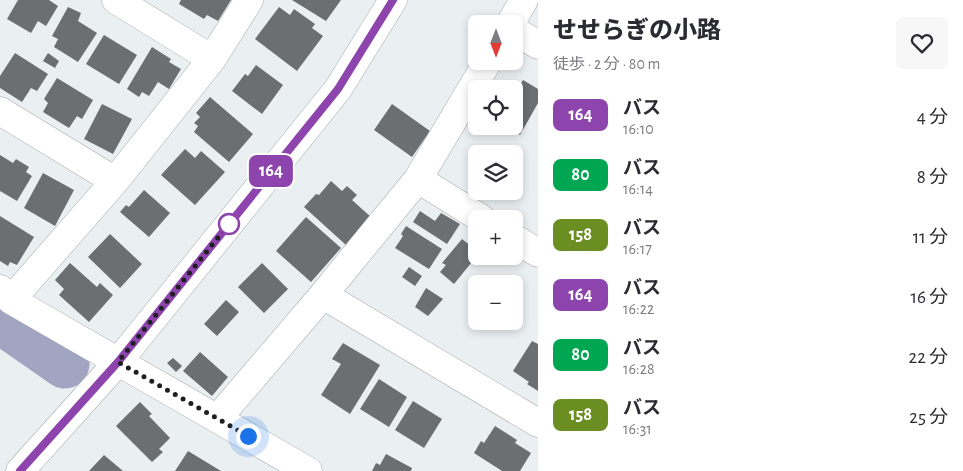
<!DOCTYPE html>
<html lang="ja">
<meta charset="utf-8">
<style>
body{margin:0;font-family:"Alegreya Sans","Noto Sans JP",sans-serif;background:#f7f7f7;color:#2b2b33;height:100vh;display:flex;flex-direction:column;font-size:19px;white-space:nowrap}
*{box-sizing:border-box;margin:0}
p{font-size:16px;color:#7c7c81}
.icon{flex:none;width:28px;height:28px;fill:none;stroke:currentColor;stroke-width:2;stroke-linecap:round;stroke-linejoin:round}
.map{position:relative;flex:1;overflow:hidden}
.details{display:flex;flex-direction:column;background:#fff;width:425px}
.details>*{flex:none}
.badge{padding:0 10px;border-radius:8px;font-size:18px;line-height:32px}
.needle{width:32px;rotate:180deg}
.fabs{position:absolute;left:468px;top:15px;display:grid;gap:10px}
.fabs a{display:grid;place-items:center;width:55px;height:55px;border-radius:8px;background:#fff;box-shadow:0 2px 8px #0003;font-size:25px}
.you{position:absolute;width:25px;height:25px;margin:-12px;border:4px solid #fff;border-radius:50%;background:#1a73e8;box-shadow:0 0 0 8px #1a73e833}
.map>.badge{position:absolute;translate:-50% -50%;box-shadow:0 0 0 2px #fff}
.round{display:grid;place-items:center;flex:none;width:52px;height:52px;border-radius:8px;background:#f7f7f7}
.summary{display:flex;align-items:center;justify-content:space-between;height:85px;padding:0 15px}
h1{font-size:24px;font-weight:800;line-height:38px}
ul{padding:0;list-style:none}
li{display:flex;align-items:center;gap:15px;height:60px;padding:0 15px}
li div{flex:1}
li b{display:block;font-size:19px}
li em{font-style:normal}
li .badge{min-width:55px;font-weight:700;text-align:center}
main{display:flex;flex:1;min-height:0}
.map>svg:first-child{display:block}
.lines{fill:none;stroke-linecap:round;stroke-linejoin:round}
.river{stroke:#a1a5c2;stroke-width:49}
.building{fill:#6c6f72}
.minor-casing{stroke:#a7abae;stroke-width:29}
.minor{stroke:#fff;stroke-width:28}
.line-casing{stroke:#fff;stroke-width:11}
.line{stroke:#8e44ad;stroke-width:8}
.walk{stroke:#1d1f20;stroke-width:5;stroke-dasharray:0 9}
.stop-dot{fill:#fff;stroke:#8e44ad;stroke-width:2.5}
</style>
<main>
<div class="map">
<svg width="538" height="471" viewBox="0 0 538 471">
<rect width="100%" height="100%" fill="#eaeff1"/>
<g class="lines">
<path class="river" d="M 0,319 L 65,364"/>
</g>
<path class="building" d="M 18,0 L 49,0 L 58,6 L 46,26 L 38,21 L 31,33 L 7,19 Z
M 181,0 L 231,0 L 218,21 L 207,15 L 204,19 L 179,4 Z
M 292,0 L 341,0 L 326,21 Z
M 68,7 L 81,13 L 78,21 L 97,33 L 78,62 L 54,47 L 58,39 L 52,36 Z
M 279,7 L 290,15 L 294,9 L 315,24 L 312,28 L 323,36 L 297,71 L 255,39 Z
M 104,35 L 137,55 L 119,84 L 86,64 Z
M 152,47 L 171,59 L 169,62 L 181,69 L 169,89 L 158,82 L 149,96 L 142,92 L 139,97 L 127,89 Z
M 15,53 L 48,74 L 37,91 L 31,88 L 22,102 L 0,88 L 0,76 Z
M 48,53 L 59,61 L 55,68 L 43,61 Z
M 256,65 L 283,85 L 262,114 L 232,91 L 245,74 L 248,76 Z
M 57,78 L 93,100 L 82,119 L 77,116 L 69,128 L 43,112 L 48,103 L 44,99 Z
M 523,80 L 538,89 L 538,103 L 520,135 L 504,126 L 514,126 L 514,95 Z
M 210,97 L 253,134 L 229,162 L 194,132 L 198,126 L 194,123 L 200,117 L 196,113 Z
M 102,104 L 132,119 L 113,154 L 84,139 Z
M 392,104 L 430,131 L 412,157 L 374,130 Z
M 185,149 L 195,158 L 201,151 L 225,172 L 195,205 L 161,175 Z
M 0,155 L 13,163 L 16,159 L 29,167 L 26,172 L 32,176 L 17,201 L 0,191 Z
M 43,173 L 74,190 L 55,226 L 24,208 Z
M 331,181 L 342,191 L 347,186 L 357,195 L 352,200 L 371,217 L 346,245 L 304,207 L 316,194 L 319,195 Z
M 144,190 L 170,213 L 149,237 L 120,212 L 126,205 L 129,207 Z
M 420,211 L 435,221 L 441,213 L 460,224 L 447,244 L 413,222 Z
M 0,216 L 34,237 L 17,265 L 10,262 L 8,266 L 0,261 Z
M 306,217 L 341,248 L 311,282 L 276,251 Z
M 406,226 L 442,249 L 429,269 L 395,248 L 403,236 L 401,234 Z
M 110,234 L 142,264 L 120,288 L 88,257 Z
M 462,239 L 476,250 L 476,257 L 454,284 L 440,272 L 446,265 L 442,263 Z
M 70,263 L 97,287 L 100,283 L 113,295 L 89,322 L 59,295 L 64,289 L 55,280 Z
M 262,263 L 288,289 L 264,313 L 238,287 Z
M 409,267 L 422,276 L 415,286 L 402,277 Z
M 426,288 L 443,299 L 428,316 L 415,307 Z
M 226,300 L 239,312 L 217,336 L 204,324 Z
M 532,341 L 538,344 L 538,391 L 527,384 L 529,382 L 513,371 Z
M 343,343 L 380,365 L 350,414 L 321,395 L 341,364 L 332,359 Z
M 200,352 L 228,377 L 212,396 L 183,371 Z
M 173,358 L 182,366 L 176,372 L 167,363 Z
M 379,379 L 407,397 L 389,427 L 360,409 Z
M 413,401 L 442,419 L 424,448 L 395,430 Z
M 140,402 L 152,414 L 149,416 L 170,438 L 159,449 L 163,452 L 152,462 L 116,426 Z
M 495,426 L 517,440 L 515,443 L 531,453 L 520,471 L 502,471 L 474,453 L 481,441 L 484,443 Z
M 188,451 L 221,471 L 175,471 Z
M 386,454 L 412,468 L 411,471 L 372,471 L 376,463 L 380,465 Z
M 104,455 L 123,471 L 89,471 Z"/>
<g class="lines">
<defs>
<path id="minor" d="M 116,0 L 212,59
M 510,24 L 524,0
M 514,30 L 538,45
M 0,111 L 115,181
M 418,179 L 482,219
M 514,238 L 538,253
M 0,289 L 11,300 L 308,471
M 323,295 L 538,423
M 11,300 L 115,181 L 212,59 L 249,0
M 218,418 L 323,295 L 418,179 L 488,61
M 20,471 L 118,362 L 338,89 L 393,0"/>
</defs>
<use href="#minor" class="minor-casing"/>
<use href="#minor" class="minor"/>
</g>
<g class="lines">
<defs>
<path id="line" d="M 20,471 L 118,362 L 338,89 L 393,0"/>
</defs>
<use href="#line" class="line-casing"/>
<use href="#line" class="line"/>
<path class="walk" d="M 229,224 L 118,362 L 248,436"/>
</g>
<circle class="stop-dot" cx="229" cy="224" r="10"/>
</svg>
<div class="fabs">
<a><svg class="needle" viewBox="-14 -14 28 28"><path d="M0-13l5 13h-10z" fill="#e53935"/><path d="M0 13l5-13h-10z" fill="#7c7c81"/></svg></a>
<a><svg class="icon" aria-label="locate" viewBox="0 0 24 24"><circle cx="12" cy="12" r="6"/><path d="M12 2v4M12 18v4M2 12h4M18 12h4"/></svg></a>
<a><svg class="icon" aria-label="layers" viewBox="0 0 24 24"><path d="M12 4l9 5-9 5-9-5zM3 14l9 5 9-5"/></svg></a>
<a>+</a>
<a>−</a>
</div>
<div class="you" style="left:248px;top:436px"></div>
<b class="badge" style="left:271px;top:171px;background:#8e44ad;color:#fff">164</b>
</div>
<section class="details">
<div class="summary"><div><h1>せせらぎの小路</h1><p>徒歩 · 2 分 · 80 m</p></div><a class="round"><svg class="icon" aria-label="heart" viewBox="0 0 24 24"><path d="M12 20l-8-8c-3-5 5-10 8-4 3-6 11-1 8 4z"/></svg></a></div>
<ul>
<li><span class="badge" style="background:#8e44ad;color:#fff">164</span><div><b>バス</b><p>16:10</p></div><em>4 分</em></li>
<li><span class="badge" style="background:#00a651;color:#fff">80</span><div><b>バス</b><p>16:14</p></div><em>8 分</em></li>
<li><span class="badge" style="background:#6b8e23;color:#fff">158</span><div><b>バス</b><p>16:17</p></div><em>11 分</em></li>
<li><span class="badge" style="background:#8e44ad;color:#fff">164</span><div><b>バス</b><p>16:22</p></div><em>16 分</em></li>
<li><span class="badge" style="background:#00a651;color:#fff">80</span><div><b>バス</b><p>16:28</p></div><em>22 分</em></li>
<li><span class="badge" style="background:#6b8e23;color:#fff">158</span><div><b>バス</b><p>16:31</p></div><em>25 分</em></li>
</ul>
</section>
</main>
